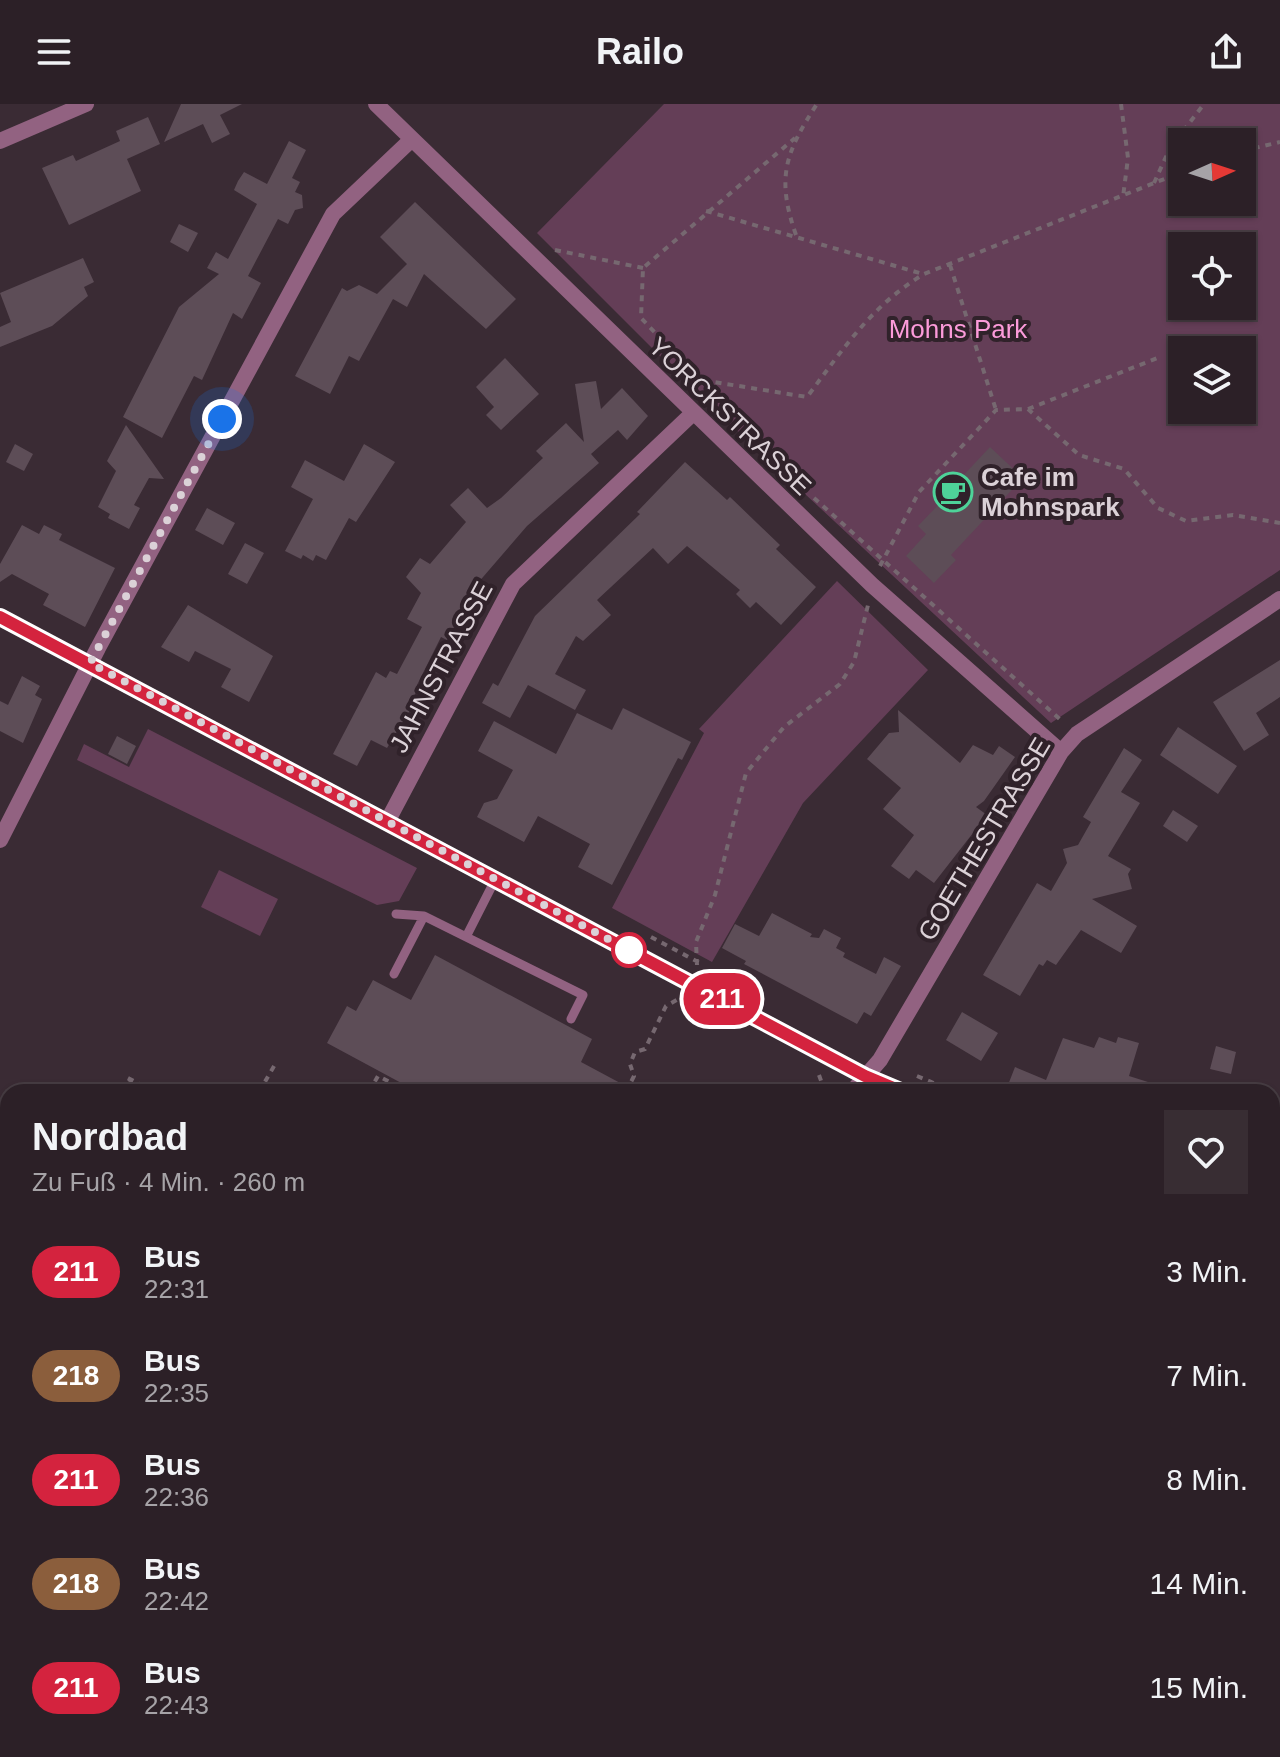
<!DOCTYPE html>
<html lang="de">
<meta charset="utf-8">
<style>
body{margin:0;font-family:Helvetica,sans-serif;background:#382d33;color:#f1f3f6;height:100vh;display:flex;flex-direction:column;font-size:30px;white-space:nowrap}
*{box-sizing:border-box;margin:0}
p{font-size:26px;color:#a6a3a7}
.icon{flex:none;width:44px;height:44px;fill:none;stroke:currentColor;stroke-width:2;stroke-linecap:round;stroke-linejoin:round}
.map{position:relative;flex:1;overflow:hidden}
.drawer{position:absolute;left:0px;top:980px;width:1280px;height:674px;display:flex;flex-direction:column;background:#2c2027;border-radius:24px 24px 0 0;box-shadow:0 2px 6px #0004,0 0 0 2px #483e44}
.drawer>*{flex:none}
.badge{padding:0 16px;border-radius:26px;font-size:28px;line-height:52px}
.needle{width:52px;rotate:87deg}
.fabs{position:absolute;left:1168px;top:24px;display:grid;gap:16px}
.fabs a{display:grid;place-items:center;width:88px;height:88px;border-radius:0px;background:#2c2027;box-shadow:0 2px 6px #0004,0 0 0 2px #483e44;font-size:40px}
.you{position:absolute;width:40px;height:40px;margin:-20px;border:6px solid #fff;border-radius:50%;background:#1a73e8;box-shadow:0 0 0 12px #1a73e833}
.map>.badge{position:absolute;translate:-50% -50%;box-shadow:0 0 0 4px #fff}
.round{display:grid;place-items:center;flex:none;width:84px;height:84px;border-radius:0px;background:#382d33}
.overview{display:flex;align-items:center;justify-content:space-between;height:136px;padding:0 32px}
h1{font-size:38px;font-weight:700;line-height:60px}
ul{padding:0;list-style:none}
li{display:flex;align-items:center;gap:24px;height:104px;padding:0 32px}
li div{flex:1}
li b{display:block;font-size:30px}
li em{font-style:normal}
li .badge{min-width:88px;font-weight:700;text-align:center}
header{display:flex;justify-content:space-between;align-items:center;height:104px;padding:0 32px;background:#2c2027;font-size:36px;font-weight:700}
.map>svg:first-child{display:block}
.green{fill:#643e57;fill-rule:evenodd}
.building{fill:#5d4d57}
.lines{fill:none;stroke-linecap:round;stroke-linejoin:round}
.path{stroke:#766870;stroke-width:4;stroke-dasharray:6 6;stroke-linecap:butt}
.lane{stroke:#926281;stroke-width:9}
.street{stroke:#926281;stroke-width:16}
.primary{stroke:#f28fd0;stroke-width:20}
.line-casing{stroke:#fff;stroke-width:18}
.line{stroke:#d4233e;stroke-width:12}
.walk{stroke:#dbd1d7;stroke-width:8;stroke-dasharray:0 14.4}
.stop-dot{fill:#fff;stroke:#d4233e;stroke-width:4}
.labels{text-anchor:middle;stroke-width:8;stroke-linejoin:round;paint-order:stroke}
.park-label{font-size:26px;fill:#fc9bda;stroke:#30222a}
.street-label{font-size:26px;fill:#dbd1d7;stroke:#30222a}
.poi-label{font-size:26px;font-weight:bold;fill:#dbd1d7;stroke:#30222a;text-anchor:start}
</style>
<header><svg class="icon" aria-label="menu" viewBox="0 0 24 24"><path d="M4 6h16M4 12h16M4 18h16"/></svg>Railo<svg class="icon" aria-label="share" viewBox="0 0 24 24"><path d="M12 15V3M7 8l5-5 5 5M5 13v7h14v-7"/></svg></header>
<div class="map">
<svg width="1280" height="1653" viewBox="0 0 1280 1653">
<rect width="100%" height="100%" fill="#3a2b34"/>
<path class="green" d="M 664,0 L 1280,0 L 1280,466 L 1051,619 L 703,295 L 537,129 ZM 1182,38 L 1242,38 L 1242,98 L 1182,98 ZM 1182,142 L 1242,142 L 1242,202 L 1182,202 ZM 1182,246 L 1242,246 L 1242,306 L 1182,306 Z
M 837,477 L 928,566 L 803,699 L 712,858 L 612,804 L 704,629 L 699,625 Z
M 148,625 L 417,764 L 399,797 L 377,801 L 77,656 L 84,640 L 129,663 Z
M 219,766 L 278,795 L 260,832 L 201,803 Z
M 0,1242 L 8,1267 L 8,1360 L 0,1335 Z"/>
<path class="building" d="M 181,0 L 242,0 L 220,11 L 230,30 L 212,39 L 203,20 L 164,38 Z
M 148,13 L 160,40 L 127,55 L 141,87 L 69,121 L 42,64 L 73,51 L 76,57 L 120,37 L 116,27 Z
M 289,37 L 306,46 L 292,74 L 300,78 L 295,88 L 302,91 L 303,104 L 295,106 L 288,120 L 278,115 L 248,172 L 261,179 L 242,215 L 233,209 L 202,276 L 194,272 L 162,334 L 123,313 L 179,203 L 219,170 L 207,164 L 216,148 L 228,155 L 257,100 L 234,86 L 238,77 L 244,68 L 267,80 Z
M 415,98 L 516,195 L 486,225 L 424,170 L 407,203 L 393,195 L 359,257 L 349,252 L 330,290 L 295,272 L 342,184 L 347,187 L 359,181 L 377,190 L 407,160 L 380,133 Z
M 179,120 L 198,129 L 188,148 L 170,138 Z
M 83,154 L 94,178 L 84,183 L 88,192 L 52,222 L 0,243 L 0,223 L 11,218 L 0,189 Z
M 505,254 L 539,290 L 501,326 L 486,311 L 494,303 L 476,283 Z
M 596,277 L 601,305 L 622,284 L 648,312 L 627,336 L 618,326 L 591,350 L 599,359 L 527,422 L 477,480 L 447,536 L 441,533 L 417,581 L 419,582 L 410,600 L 413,601 L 387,644 L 371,636 L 357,662 L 333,650 L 376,568 L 386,574 L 390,567 L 397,570 L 422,523 L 407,515 L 421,489 L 406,473 L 420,454 L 430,460 L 466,418 L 450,401 L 468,384 L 487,404 L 501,394 L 543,354 L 536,347 L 566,319 L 584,338 L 575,280 Z
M 126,321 L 164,375 L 149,374 L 134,401 L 140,404 L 129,425 L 108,414 L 110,410 L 98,403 L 116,367 L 107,357 Z
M 15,340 L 33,350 L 24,367 L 6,358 Z
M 364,340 L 395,358 L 356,418 L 349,414 L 326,456 L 316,451 L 313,457 L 303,451 L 301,455 L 285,447 L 313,395 L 291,383 L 305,356 L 344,377 Z
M 990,343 L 1023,374 L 951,451 L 956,456 L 934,479 L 906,452 L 926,430 L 918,422 L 940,399 L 932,392 L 953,370 L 959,376 Z
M 685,358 L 727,396 L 730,393 L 780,441 L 776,445 L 816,483 L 781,521 L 756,498 L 750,504 L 736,490 L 740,486 L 687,442 L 668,460 L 653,444 L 597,496 L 611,511 L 583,537 L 576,532 L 555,570 L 586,586 L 575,606 L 528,581 L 510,614 L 482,599 L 493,579 L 498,582 L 535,512 L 640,410 L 637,408 Z
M 207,404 L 235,419 L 223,441 L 195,426 Z
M 22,421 L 39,430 L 44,421 L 62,430 L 59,436 L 115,464 L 85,523 L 43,501 L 49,490 L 12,470 L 0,478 L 0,460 Z
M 245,439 L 264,449 L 247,480 L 228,470 Z
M 188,501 L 273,552 L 249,598 L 221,583 L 231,565 L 195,547 L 189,558 L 161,543 Z
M 1280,556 L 1280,593 L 1256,609 L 1269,631 L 1244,647 L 1213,598 Z
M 22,572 L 40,582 L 35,591 L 42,595 L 23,639 L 0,627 L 0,597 L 8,601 Z
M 623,604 L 691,638 L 682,656 L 678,654 L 612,781 L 578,763 L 590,740 L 538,712 L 524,738 L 477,713 L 484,699 L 497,695 L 513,666 L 478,647 L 494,617 L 556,650 L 577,609 L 612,626 Z
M 898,606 L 960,659 L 973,641 L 993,651 L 999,642 L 1015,653 L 984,697 L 976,703 L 987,711 L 934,779 L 916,766 L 909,775 L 891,762 L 914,731 L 883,705 L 901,684 L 867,655 L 889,629 L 899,628 Z
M 1178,623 L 1237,662 L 1218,690 L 1160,651 Z
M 117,632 L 136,642 L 127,660 L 108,650 Z
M 1124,644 L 1142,656 L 1121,688 L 1140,699 L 1108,752 L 1131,765 L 1128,770 L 1132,785 L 1092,795 L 1137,822 L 1121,849 L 1081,826 L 1056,861 L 1047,856 L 1043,862 L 1039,860 L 1020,892 L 983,871 L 1037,779 L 1051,787 L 1067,759 L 1063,745 L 1078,741 L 1091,718 L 1083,713 Z
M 1173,706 L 1198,722 L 1187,738 L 1163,722 Z
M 772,809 L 812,830 L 810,833 L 819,834 L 824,825 L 841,834 L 836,844 L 845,849 L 843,853 L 876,870 L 884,853 L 901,862 L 871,912 L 864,908 L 857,920 L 744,860 L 746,857 L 722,844 L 735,820 L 759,832 Z
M 435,851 L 592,935 L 581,958 L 637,988 L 418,988 L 327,939 L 347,902 L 356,907 L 373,876 L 411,896 Z
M 962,908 L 998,929 L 981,957 L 946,936 Z
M 1099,933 L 1116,939 L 1118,933 L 1139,939 L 1129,972 L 1167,984 L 1166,988 L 1025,988 L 1008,981 L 1015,963 L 1046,976 L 1063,934 L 1094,944 Z
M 1216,942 L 1236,948 L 1231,970 L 1210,965 Z"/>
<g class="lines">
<path class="path" d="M 1121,0 L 1128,54 L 1123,93
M 1242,47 L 1280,38
M 1154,79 L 1170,44 L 1204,0
M 706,107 L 923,170
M 796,131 C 776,74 785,49 817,0
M 555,146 L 643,164
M 950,161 L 996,306
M 704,280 L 641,214 L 643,164 L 795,34
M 704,281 L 714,278 L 807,293 C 844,244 871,202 924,170 L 1182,68
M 1028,305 L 1160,253
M 814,394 L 1063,618
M 880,462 L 919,388 L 996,306 L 1028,305 L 1079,351 L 1124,365 L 1158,404 L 1186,417 L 1233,411 L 1280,419
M 651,833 L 700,859
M 697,861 L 696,838 L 715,791 L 746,669 L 784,623 L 840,580 L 854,558 L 868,501
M 819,971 L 825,988
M 917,972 L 955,988
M 128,974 L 155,988
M 264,980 L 278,988
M 123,988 L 130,976
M 259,988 L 277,957
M 369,988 L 378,972 L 409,988
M 626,988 L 634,972 L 630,960 L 635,948 L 645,945 L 666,902 L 680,894
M 1272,1087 L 1280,1089
M 0,1355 L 8,1380
M 91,1646 L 93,1653
M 0,1648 L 1,1653"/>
<path class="lane" d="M 396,810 L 424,812
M 467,831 L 496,774
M 394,870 L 424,812 L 583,891 L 571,915
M 559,1646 L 568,1651
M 696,1646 L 710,1653
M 662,1653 L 665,1646
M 789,1653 L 793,1646"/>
<path class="street" d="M 376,0 L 872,481 L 1061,648
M 0,37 L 86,0
M 0,513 L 865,972 L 903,988
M 387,718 L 513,480 L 692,310
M 0,736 L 98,544 L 333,110 L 411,36
M 852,988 L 880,956 L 1061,648 L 1077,630 L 1280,495
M 1272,1111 L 1280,1113
M 1272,1213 L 1280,1203
M 1200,1646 L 1207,1653
M 518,1653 L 522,1646
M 916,1653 L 919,1646"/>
<path class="primary" d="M 0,1444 L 8,1468
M 0,1546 L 8,1577
M 26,1646 L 27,1653
M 64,1646 L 66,1653"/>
</g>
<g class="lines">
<defs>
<path id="line" d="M 0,513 L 865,972 L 903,988"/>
</defs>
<use href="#line" class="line-casing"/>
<use href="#line" class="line"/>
<path class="walk" d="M 222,315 L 90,559 L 638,851 L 629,846"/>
</g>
<defs>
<symbol id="cafe-ring" viewBox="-11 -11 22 22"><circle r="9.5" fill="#30222a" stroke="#4ed399" stroke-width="1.5"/><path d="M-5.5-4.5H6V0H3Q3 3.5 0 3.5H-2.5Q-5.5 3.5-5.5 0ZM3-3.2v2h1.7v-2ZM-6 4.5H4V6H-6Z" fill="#4ed399"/></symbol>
</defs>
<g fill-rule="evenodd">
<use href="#cafe-ring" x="931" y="366" width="44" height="44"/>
</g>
<circle class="stop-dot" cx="629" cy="846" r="16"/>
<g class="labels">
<g class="park-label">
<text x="958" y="234">Mohns Park</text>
</g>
<g class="street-label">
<text transform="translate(730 312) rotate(44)" y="9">YORCKSTRASSE</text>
<text transform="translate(441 563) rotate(-62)" y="9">JAHNSTRASSE</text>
<text transform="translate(984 735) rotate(-59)" y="9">GOETHESTRASSE</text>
</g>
<g class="poi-label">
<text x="981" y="382">Cafe im<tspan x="981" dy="30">Mohnspark</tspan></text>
</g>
</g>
</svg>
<div class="fabs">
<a><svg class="needle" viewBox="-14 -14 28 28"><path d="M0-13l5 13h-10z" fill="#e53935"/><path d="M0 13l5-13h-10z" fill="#a6a3a7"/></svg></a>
<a><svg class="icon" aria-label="locate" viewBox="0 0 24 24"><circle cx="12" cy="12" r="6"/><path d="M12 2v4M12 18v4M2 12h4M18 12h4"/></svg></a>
<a><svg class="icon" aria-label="layers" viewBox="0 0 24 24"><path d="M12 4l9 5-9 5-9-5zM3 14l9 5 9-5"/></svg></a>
</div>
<div class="you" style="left:222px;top:315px"></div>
<b class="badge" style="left:722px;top:895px;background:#d4233e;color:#fff">211</b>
<section class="drawer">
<div class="overview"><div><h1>Nordbad</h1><p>Zu Fuß · 4 Min. · 260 m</p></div><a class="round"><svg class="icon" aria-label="heart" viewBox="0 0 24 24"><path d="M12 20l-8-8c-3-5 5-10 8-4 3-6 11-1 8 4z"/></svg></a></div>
<ul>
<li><span class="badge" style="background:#d4233e;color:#fff">211</span><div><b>Bus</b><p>22:31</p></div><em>3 Min.</em></li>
<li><span class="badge" style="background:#8b5e3c;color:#fff">218</span><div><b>Bus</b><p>22:35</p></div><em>7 Min.</em></li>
<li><span class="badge" style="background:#d4233e;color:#fff">211</span><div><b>Bus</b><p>22:36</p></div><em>8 Min.</em></li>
<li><span class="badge" style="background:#8b5e3c;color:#fff">218</span><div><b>Bus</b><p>22:42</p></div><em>14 Min.</em></li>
<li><span class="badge" style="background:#d4233e;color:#fff">211</span><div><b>Bus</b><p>22:43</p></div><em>15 Min.</em></li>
</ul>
</section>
</div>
